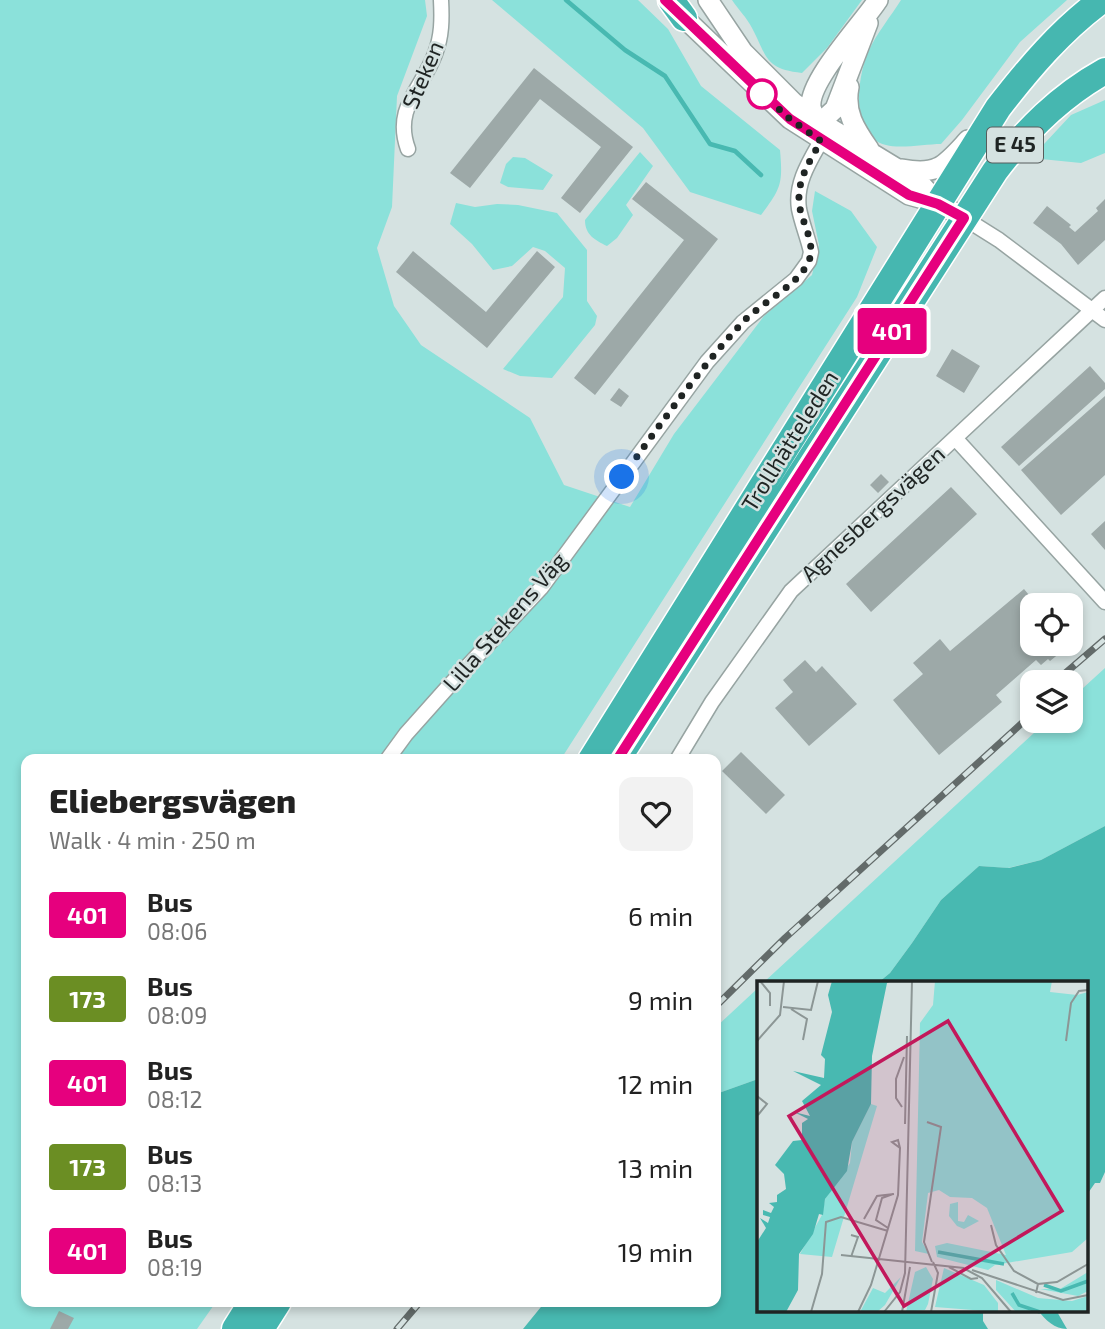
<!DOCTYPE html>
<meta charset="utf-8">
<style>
body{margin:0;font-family:"Exo 2",sans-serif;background:#f2f2f2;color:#222;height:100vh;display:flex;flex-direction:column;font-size:26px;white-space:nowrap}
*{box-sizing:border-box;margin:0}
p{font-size:23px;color:#767676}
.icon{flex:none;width:38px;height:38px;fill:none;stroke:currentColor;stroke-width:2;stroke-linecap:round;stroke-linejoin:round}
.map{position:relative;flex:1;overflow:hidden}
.sheet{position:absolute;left:21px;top:754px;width:700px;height:553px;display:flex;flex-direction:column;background:#fff;border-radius:14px;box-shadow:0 4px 10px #0003}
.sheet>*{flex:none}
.badge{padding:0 14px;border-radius:5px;font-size:24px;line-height:46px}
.buttons{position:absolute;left:1020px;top:593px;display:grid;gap:14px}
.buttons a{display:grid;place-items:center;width:63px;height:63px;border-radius:14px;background:#fff;box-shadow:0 4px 10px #0003;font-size:35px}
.you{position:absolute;width:35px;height:35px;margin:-18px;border:5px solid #fff;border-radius:50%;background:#1a73e8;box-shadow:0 0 0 10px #1a73e833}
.map>.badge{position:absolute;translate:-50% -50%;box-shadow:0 0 0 4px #fff}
.round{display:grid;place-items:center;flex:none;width:74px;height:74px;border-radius:14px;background:#f2f2f2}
.overview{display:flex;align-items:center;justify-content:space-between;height:119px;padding:0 28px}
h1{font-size:33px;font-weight:800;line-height:52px}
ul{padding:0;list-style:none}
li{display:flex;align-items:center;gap:21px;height:84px;padding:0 28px}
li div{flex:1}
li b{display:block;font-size:26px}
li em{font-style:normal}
li .badge{min-width:77px;font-weight:700;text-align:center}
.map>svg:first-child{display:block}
.green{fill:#8be1da}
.water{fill:#48b9b1}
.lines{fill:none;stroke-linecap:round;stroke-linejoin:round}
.stream{stroke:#48b9b1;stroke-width:4.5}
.building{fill:#9da9a8}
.street-casing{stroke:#97a4a2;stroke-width:17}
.secondary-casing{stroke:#97a4a2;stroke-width:22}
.highway-casing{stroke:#fff;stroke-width:29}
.street{stroke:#fff;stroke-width:14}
.secondary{stroke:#fff;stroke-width:19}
.highway{stroke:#46b7b0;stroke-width:26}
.rail-casing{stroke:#636b6a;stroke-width:7}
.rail{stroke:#d5e2e1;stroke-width:4.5;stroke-dasharray:13;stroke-linecap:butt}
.line-casing{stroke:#fff;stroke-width:16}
.line{stroke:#e6007e;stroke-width:10}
.walk{stroke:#1f2423;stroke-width:7;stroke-dasharray:0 12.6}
.stop-dot{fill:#fff;stroke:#e6007e;stroke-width:3.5}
.labels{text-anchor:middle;stroke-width:5;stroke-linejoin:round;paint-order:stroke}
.shield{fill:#d5e2e1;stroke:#565d5c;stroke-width:2}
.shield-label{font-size:21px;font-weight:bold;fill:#1f2423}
.street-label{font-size:23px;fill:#1f2423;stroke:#d5e2e1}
.inset-river{fill:none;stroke:#48b9b1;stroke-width:3.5}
.inset-road{fill:none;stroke:#8c9695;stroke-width:2}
.view{fill:#c2185b;fill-opacity:0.15;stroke:#c2185b;stroke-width:3.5}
.inset-edge{fill:none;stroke:#1f2423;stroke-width:3.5}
</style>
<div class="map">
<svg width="1105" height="1329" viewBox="0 0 1105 1329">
<rect width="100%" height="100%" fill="#d5e2e1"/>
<path class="green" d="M 0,0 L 425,0 L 427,16 L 397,96 L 392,207 L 377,248 L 394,306 L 421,345 L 530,418 L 564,485 L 630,507 L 674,434 L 764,316 L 812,275 L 819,245 L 812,211 L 815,191 L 851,211 L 877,247 L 857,297 L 561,759 L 26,760 L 26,1302 L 216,1302 L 197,1329 L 0,1329 Z
M 492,0 L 638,0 L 668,29 L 701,86 L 780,150 C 783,184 781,188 761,215 L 690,192 L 643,128 Z
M 732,0 L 862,0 L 827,48 L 802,73 C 764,69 767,56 752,28 C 747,18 738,9 732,0 Z
M 901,0 L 1067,0 L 1020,42 L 962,120 L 941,144 C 926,144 900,149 886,145 C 849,137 857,76 869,50 C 877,33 891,16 901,0 Z
M 1105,100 L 1105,153 L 1081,163 L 1031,158 L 1071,115 Z
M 640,152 L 653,166 L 626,205 L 633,215 L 617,238 L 607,246 C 595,240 585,235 585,220 Z
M 513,157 L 525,158 L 553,175 L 543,190 L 508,187 L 500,183 L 506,164 Z
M 456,203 L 475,207 L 497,204 L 518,205 L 557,213 L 587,250 L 587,301 L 597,316 L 595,325 L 552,378 L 520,376 L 503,369 L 563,297 L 565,268 L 545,251 L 533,247 L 512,266 L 493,270 L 472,244 L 450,224 Z
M 1105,668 L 1105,826 L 1041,860 L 1008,868 L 979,866 L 941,900 L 912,943 L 890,973 L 879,982 L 764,982 L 1047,721 L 1071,721 L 1071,699 Z
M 758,988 L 758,1079 L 716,1094 L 716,1027 Z"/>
<path class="water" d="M 1105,826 L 1105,1172 L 1100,1183 L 1095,1183 L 1086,1196 L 1086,982 L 879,982 L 890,973 L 912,943 L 941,900 L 979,866 L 1009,868 L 1041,860 Z
M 758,1079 L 758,1310 L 983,1310 L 983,1321 L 988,1329 L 523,1329 L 545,1302 L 716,1302 L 716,1094 Z
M 1038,1310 L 1056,1310 L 1067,1329 C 1055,1329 1045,1320 1038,1310 Z"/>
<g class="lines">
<path class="stream" d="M 566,0 L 625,50 L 665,76 L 710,144 L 735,151 L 761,175"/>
</g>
<path class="building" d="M 534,68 L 633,147 L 580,213 L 561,198 L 601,147 L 540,99 L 470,188 L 450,173 Z
M 646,182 L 718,239 L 595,395 L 574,378 L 684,240 L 632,199 Z
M 1105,199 L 1105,240 L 1078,265 L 1061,244 L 1033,223 L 1047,206 L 1071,225 L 1069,227 L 1075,232 L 1098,211 L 1096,208 Z
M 413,251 L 486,312 L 537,251 L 555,267 L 487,348 L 396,272 Z
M 952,349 L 980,366 L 964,393 L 936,376 Z
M 1090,366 L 1105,383 L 1105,389 L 1019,466 L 1001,447 Z
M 619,388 L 629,396 L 621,407 L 610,400 Z
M 1105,396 L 1105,475 L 1061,515 L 1021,470 Z
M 881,474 L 889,482 L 878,493 L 870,485 Z
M 951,487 L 977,514 L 871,612 L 846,584 Z
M 1105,521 L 1105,550 L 1091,534 Z
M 1024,589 L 1038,606 L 1032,606 L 1032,644 L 1071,644 L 1050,661 L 1048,659 L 1041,665 L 1036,660 L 996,695 L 1002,702 L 939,755 L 893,700 L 923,674 L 913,663 L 940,639 L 950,651 Z
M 805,660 L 816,672 L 822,666 L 857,704 L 809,746 L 775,708 L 793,692 L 783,680 Z
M 741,752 L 785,795 L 766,814 L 722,771 Z
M 59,1311 L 74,1318 L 68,1329 L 50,1329 Z"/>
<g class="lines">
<defs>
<path id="street" d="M 408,149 C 393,108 422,89 435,54 C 442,36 442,19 441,0
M 964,218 L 999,240 L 1105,320
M 955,438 L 1105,602
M 387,760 L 406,734 L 447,688 L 541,588 L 707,362 L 743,322 L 796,279 L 809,261 L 811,252 C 808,238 802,224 799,209 C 795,184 809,162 821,141
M 677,760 L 712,702 L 791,591 L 1105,298"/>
<path id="secondary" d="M 708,0 L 743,52 L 794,103 L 817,120 L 919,182 L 938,203
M 676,10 L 790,119 L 909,195 L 938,203 L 964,218
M 849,87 C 844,112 855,129 869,149
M 817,120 L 824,119 L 835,109 L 868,23
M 817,123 C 816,118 812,112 811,107 C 808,81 863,23 878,0
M 902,169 C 938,176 945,165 968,140"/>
<path id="highway" d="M 671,0 L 684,18
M 591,760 L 998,108 C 1029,68 1061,30 1102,0
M 617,760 L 995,171 C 1026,130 1060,96 1105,71
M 235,1329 L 252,1302
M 261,1329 L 278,1302"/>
</defs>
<use href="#street" class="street-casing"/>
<use href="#secondary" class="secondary-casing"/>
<use href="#highway" class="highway-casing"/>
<use href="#street" class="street"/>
<use href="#secondary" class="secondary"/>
<use href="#highway" class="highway"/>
<defs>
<path id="rail" d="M 1055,682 L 1105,639
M 716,1006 L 785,938 L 1032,714
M 397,1329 L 420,1302"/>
</defs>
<use href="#rail" class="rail-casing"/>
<use href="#rail" class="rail"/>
</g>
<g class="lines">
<defs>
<path id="line" d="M 617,760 L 964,218 L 938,204 L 909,195 L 790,119 L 665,0"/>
</defs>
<use href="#line" class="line-casing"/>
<use href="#line" class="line"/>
<path class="walk" d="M 622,477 C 660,425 697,372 741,324 C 760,303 796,287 808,263 C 818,243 799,220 799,200 C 798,178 811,159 821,141 L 790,119 L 762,94"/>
</g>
<circle class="stop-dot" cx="762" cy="94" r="14"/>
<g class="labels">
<rect class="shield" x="987" y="127.5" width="56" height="35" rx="5"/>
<g class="shield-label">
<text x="1015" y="152">E 45</text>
</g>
<g class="street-label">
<text transform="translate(423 75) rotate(-67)" y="8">Steken</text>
<text transform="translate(790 441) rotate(-58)" y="8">Trollhätteleden</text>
<text transform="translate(873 514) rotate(-43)" y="8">Agnesbergsvägen</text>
<text transform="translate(505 622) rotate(-49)" y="8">Lilla Stekens Väg</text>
</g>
</g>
<g transform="translate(757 981)">
<rect width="331" height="331" fill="#d5e2e1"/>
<path d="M 178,0 L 295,0 L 293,11 L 320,14 L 331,11 L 331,257 L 315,271 L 238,284 L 231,289 L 180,276 L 178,265 L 190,262 L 249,274 L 230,227 L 215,217 L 193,216 L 182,209 L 171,212 L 165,261 L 172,273 L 158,270 L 163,42 L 176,24 ZM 114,123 L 120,125 L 75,276 L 43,273 L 65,234 L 68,218 L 93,182 L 95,161 ZM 201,221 L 201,240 L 207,241 L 211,234 L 222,240 L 207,248 L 200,245 L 192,235 L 193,223 ZM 169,286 L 176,298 L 171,323 L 168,329 L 149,331 L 158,291 ZM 187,287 L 227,304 L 241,322 L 241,331 L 178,326 ZM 331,291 L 331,310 L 321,315 L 283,308 L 303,308 ZM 144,296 L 128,324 L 120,331 L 103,331 L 116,307 L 128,312 ZM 239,299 L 281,317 L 315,320 L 331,315 L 331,331 L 259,331 L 239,309 Z" fill="#8be1da"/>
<path d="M 75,0 L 135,0 L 130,2 L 115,75 L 114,123 L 95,161 L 90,190 L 68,218 L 66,234 L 62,233 L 56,253 L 42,273 L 41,309 L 29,331 L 0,331 L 0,261 L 9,247 L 3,237 L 11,242 L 13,236 L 6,234 L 6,229 L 14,232 L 17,226 L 12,222 L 20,221 L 20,214 L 29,208 L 27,193 L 18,184 L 36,160 L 45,159 L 45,142 L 51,138 L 37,131 L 53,135 L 45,120 L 64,104 L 36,90 L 67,97 L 68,78 L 64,74 L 75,31 L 71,14 Z" fill="#48b9b1"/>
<path class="inset-river" d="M 181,271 L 247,283M 287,304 L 304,310 L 331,300M 255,312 L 262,324 L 283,331"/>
<path class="inset-road" d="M 3,0 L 13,12 L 13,25M 26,26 L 54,29 L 61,0M 34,28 L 50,38 L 46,59M 0,60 L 23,34 L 27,0M 309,60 L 314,22 L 322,10 L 331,9M 0,115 L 10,123 L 1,134M 145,126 L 139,117 L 139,98 L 147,76M 170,141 L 184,146 L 167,261 L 175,281M 148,143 L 150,55M 107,238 L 120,215 L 137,213M 234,244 L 239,264 L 257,290 L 281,303M 131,247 L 119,239 L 125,217 L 136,213M 94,254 L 101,256 L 94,276M 84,274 L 207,287M 192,286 L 214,298 L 221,297M 206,287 L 225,297 L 254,331M 215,289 L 306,319 L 331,314M 279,312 L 281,303 L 300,301 L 331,283M 54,331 L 65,293 L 69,241 L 84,236 L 131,250M 101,331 L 114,304 L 141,214 L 143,167 L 135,161 L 141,159 L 143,167M 127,331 L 143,311 L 148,292 L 155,0M 145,331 L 153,286M 174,331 L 181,292 L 176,281"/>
<path class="view" d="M 191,40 L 305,230 L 147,325 L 32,135 Z"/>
<rect width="331" height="331" class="inset-edge"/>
</g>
</svg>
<div class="buttons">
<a><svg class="icon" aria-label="locate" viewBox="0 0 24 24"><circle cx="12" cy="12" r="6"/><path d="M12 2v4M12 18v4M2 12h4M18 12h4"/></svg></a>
<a><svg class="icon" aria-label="layers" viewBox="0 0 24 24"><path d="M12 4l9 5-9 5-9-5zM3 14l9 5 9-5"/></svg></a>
</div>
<div class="you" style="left:622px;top:477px"></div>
<b class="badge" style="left:892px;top:331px;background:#e6007e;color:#fff">401</b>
<section class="sheet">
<div class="overview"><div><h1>Eliebergsvägen</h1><p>Walk · 4 min · 250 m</p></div><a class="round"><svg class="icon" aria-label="heart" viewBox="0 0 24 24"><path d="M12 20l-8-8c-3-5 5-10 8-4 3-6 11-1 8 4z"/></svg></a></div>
<ul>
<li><span class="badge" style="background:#e6007e;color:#fff">401</span><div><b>Bus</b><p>08:06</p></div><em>6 min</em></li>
<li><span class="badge" style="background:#6b8e23;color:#fff">173</span><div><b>Bus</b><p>08:09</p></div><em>9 min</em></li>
<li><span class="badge" style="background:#e6007e;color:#fff">401</span><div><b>Bus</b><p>08:12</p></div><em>12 min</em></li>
<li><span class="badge" style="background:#6b8e23;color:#fff">173</span><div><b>Bus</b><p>08:13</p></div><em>13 min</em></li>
<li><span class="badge" style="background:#e6007e;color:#fff">401</span><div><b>Bus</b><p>08:19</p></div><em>19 min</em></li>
</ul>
</section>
</div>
